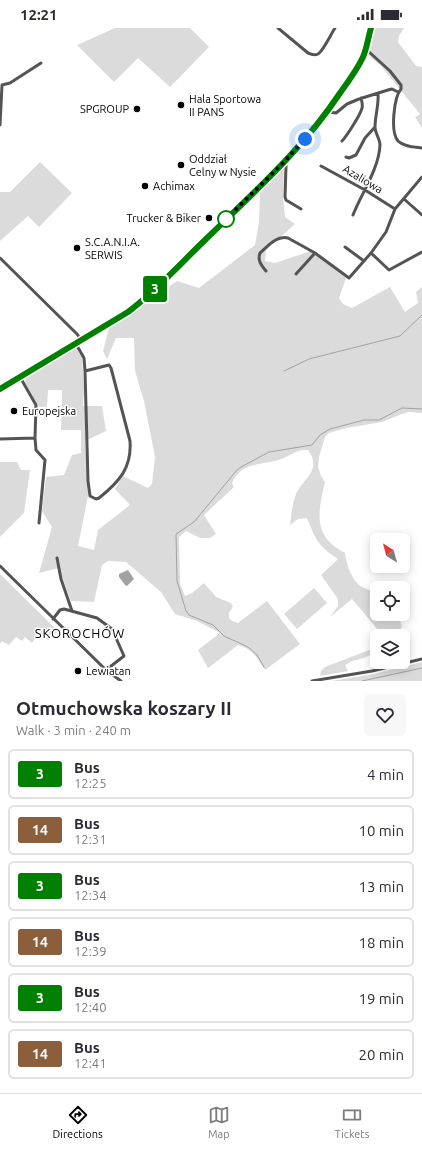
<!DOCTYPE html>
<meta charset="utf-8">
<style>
body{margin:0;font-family:Ubuntu,sans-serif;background:#f7f7f7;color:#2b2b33;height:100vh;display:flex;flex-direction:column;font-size:15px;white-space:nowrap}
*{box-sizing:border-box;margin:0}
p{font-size:13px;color:#7c7c81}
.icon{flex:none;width:22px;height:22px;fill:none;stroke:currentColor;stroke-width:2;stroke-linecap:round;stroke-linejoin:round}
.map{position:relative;height:653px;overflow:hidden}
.details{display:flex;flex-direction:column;background:#fff;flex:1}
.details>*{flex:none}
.badge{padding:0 8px;border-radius:3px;font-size:14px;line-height:26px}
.needle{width:26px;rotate:324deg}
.tools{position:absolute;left:370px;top:505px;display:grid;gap:8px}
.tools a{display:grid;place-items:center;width:40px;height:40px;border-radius:6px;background:#fff;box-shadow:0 2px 10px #0003;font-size:20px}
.you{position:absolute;width:20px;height:20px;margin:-10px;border:3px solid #fff;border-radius:50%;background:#1a73e8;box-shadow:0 0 0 6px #1a73e833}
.map>.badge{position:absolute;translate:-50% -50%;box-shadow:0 0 0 2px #fff}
.round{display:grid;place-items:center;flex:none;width:42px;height:42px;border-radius:6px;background:#f7f7f7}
.headline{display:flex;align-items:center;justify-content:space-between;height:68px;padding:0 16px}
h1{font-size:19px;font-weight:700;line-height:30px}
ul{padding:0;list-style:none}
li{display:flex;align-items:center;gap:12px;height:50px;margin:0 8px 6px;padding:0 8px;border:2px solid #e1e1e2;border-radius:6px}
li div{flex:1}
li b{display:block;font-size:15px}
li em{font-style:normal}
li .badge{min-width:44px;font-weight:700;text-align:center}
.status{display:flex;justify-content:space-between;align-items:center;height:28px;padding:0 20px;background:#fff;direction:ltr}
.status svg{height:11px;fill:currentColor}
.tab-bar{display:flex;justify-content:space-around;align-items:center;height:56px;border-top:1px solid #e1e1e2;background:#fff;font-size:11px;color:#7c7c81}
.tab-bar a{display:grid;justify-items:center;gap:2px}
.tab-bar .current{color:#000}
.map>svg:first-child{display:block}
.green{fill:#dbdbdb}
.water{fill:#a2a2a2}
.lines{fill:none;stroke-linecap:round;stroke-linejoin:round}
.stream{stroke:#a2a2a2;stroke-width:1}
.minor{stroke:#545454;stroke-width:3}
.secondary{stroke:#212121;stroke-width:4.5}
.line-casing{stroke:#fff;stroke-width:9}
.line{stroke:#008000;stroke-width:6}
.walk{stroke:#000;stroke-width:4;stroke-dasharray:0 7.2}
.poi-dot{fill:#000;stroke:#fff;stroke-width:1.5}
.stop-dot{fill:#fff;stroke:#008000;stroke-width:2}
.labels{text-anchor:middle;stroke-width:3;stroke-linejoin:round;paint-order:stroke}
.poi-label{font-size:11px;fill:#000;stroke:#fff;text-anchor:start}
.street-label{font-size:11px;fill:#000;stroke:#fff}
.quarter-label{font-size:13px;letter-spacing:1px;fill:#000;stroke:#fff}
</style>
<div class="status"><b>12:21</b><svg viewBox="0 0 49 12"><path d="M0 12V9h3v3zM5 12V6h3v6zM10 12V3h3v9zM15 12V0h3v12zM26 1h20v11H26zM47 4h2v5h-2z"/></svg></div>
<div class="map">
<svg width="422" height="653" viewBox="0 0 422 653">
<rect width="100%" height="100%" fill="#fff"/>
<path class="green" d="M 115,0 L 190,0 L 209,19 L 170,59 L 138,30 L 114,54 L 77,17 Z
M 375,0 L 404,0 L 399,8 L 398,14 L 416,38 L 422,39 L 422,100 L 415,89 L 420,86 L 381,38 L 368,27 Z
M 40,134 L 72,165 L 39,199 L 28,188 L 0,213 L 0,164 L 10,164 Z
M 284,140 L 283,170 L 285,189 L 295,196 L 266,222 L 265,233 L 275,235 L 311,223 L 346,250 L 339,270 L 343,276 L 352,280 L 390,259 L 405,284 L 418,275 L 416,264 L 422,259 L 422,385 L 409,384 L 402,386 L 382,394 L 346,400 L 329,405 L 325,409 L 319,429 L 318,439 L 321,448 L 325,454 C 318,484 312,508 345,525 C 346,535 351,550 359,557 C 364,561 371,562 377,565 L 377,586 L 398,586 L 402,598 L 397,608 L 382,608 L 374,597 L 352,571 L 330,589 L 338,578 L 338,571 L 321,547 L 338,531 C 317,517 316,512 307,490 L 298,491 L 290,497 C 291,488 292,478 295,469 C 300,452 324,443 308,422 C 296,421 290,428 279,432 C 262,437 241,434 232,455 L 234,459 L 204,487 L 216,506 L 210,510 L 200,510 L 186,503 L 179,509 L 180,556 L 185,568 L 192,565 L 204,555 L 216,569 L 231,575 L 233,578 L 229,585 L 229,590 L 232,593 L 238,595 L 267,573 L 300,616 L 265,642 C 257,630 253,621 238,617 L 208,640 L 198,622 L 220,605 L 197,593 L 175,586 L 161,564 L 126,534 L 108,533 L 102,537 L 94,574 L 71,573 L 59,540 L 39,545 L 52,499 L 42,483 L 46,449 L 64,447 L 72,427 L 81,425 L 81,402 L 61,402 L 62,362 L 48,362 L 47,379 L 39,379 L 25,354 L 26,349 L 76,320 L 82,330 L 84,362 L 83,378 L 102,378 L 106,403 L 85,413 L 88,468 L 78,518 L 94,522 L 98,502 L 130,477 L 115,461 L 123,448 L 148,460 L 152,456 L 155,429 L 144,373 L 135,343 L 134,310 L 116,310 L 107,331 L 103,323 L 109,300 L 177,253 L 199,260 L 255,217 L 259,194 L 260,163 Z
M 0,434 L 17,434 L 21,442 L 30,442 L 24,485 L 0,509 Z
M 0,546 L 58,603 L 48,612 L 39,606 L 32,615 L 25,609 L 22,613 L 16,609 L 9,617 L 2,613 L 0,616 Z
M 314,560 L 327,575 L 297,601 L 284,586 Z
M 377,619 L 377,624 L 364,630 L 352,633 L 345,637 L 348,643 L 320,648 L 321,643 L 325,639 Z
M 422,634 L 422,653 L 331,653 L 374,646 Z"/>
<path class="water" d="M 128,542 L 134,551 L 127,558 L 125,557 L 119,549 L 119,546 Z"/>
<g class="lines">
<path class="stream" d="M 284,343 L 309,331 L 400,308 L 422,287
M 264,639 L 257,627 L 248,619 L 224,608 L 213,597 L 189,587 L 186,583 L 177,553 L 176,506 L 194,494 L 237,442 L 241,439 L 269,424 L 312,417 L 320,407 L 330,401 L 364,392 L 379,392 L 402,380 L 422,381
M 362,653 L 422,640"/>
<path class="minor" d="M 278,0 L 308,25 C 311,26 314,28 318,26 C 323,23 331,6 335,0
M 365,22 L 368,23 L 390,43 L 401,57 L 401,61 C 394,69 390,104 398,113 C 404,119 414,119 422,120
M 329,82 L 330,84 L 336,85 L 347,76 L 359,71 L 388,62 L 392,61 L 398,64
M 0,97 L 2,57 L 10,55 L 41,35
M 342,113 C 346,109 361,86 362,80 C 363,77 362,74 361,70
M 346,129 L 349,130 L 356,127 L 365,110 L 375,99
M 284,134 L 286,138 L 285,169 L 286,172 L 301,181
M 321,138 L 365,162 L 395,181
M 404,171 L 422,187
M 353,187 C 361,166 379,141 380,117 C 380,111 375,105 375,99 C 375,88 379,77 378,65
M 345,219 L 364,233
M 371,225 L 389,242 L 422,224
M 0,230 L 77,306 L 82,313
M 266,243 C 262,238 257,233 260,225 C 268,218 277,207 288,210 L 315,225 L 349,250 L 371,225 L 386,204 L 395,181 L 422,149
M 296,246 L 315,225
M 76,316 L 84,330 L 85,343 L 109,337 L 111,340 L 130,413 C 132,440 119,454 99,470 L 96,471 L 90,468 L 88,453 L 85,343
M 20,349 L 36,377 L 35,410
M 0,411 L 35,410 L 36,422 L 45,432 L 39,495
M 57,530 L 61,551 L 72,583
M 0,538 L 106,642 L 121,653
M 53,591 L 60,582 L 64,581 L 97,590 L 112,601 L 124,628 L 106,642
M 312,653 L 372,643 L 422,631"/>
<path class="secondary" d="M 0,361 L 122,289 L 139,276 L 151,265 L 284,134 L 310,105 L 333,75 L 360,35 L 365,22 L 371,0"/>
</g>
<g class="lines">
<defs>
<path id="line" d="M 0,361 L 128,284 C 156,263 180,236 205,212 C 253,165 303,121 340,65 C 348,54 357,42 363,29 C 367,20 368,10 371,0"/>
</defs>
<use href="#line" class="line-casing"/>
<use href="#line" class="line"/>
<path class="walk" d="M 226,191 L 284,134 L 305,111"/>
</g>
<g class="poi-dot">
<circle cx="181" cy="77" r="4"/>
<circle cx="137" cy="81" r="4"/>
<circle cx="181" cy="137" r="4"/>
<circle cx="145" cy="158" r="4"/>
<circle cx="209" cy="190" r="4"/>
<circle cx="77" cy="220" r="4"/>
<circle cx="14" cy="383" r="4"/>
<circle cx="78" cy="643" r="4"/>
</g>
<circle class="stop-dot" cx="226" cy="191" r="8"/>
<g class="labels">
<g class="poi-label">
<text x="189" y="75">Hala Sportowa<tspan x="189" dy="13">II PANS</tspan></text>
<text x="129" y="85" text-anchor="end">SPGROUP</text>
<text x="189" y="135">Oddział<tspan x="189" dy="13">Celny w Nysie</tspan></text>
<text x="153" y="162">Achimax</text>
<text x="201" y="194" text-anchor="end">Trucker &amp; Biker</text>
<text x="85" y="218">S.C.A.N.I.A.<tspan x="85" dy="13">SERWIS</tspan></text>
<text x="22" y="387">Europejska</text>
<text x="86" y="647">Lewiatan</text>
</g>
<g class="street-label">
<text transform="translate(363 151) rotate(31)" y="4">Azaliowa</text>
</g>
<g class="quarter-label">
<text x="80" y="610">SKOROCHÓW</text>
</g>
</g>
</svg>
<div class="tools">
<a><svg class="needle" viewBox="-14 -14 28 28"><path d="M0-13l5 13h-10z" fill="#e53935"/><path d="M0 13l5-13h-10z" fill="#7c7c81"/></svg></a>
<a><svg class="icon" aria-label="locate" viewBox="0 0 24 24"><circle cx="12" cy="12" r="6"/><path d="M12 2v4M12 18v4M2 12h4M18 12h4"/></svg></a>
<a><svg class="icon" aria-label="layers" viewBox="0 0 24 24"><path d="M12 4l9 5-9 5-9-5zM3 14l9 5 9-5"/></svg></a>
</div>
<div class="you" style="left:305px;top:111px"></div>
<b class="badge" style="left:155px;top:261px;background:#008000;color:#fff">3</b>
</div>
<section class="details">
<div class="headline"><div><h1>Otmuchowska koszary II</h1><p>Walk · 3 min · 240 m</p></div><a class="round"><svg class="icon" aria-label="heart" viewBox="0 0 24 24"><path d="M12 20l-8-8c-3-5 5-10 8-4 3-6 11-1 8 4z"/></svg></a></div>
<ul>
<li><span class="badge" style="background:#008000;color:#fff">3</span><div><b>Bus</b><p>12:25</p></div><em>4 min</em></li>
<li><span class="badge" style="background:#8b5e3c;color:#fff">14</span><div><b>Bus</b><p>12:31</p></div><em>10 min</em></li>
<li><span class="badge" style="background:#008000;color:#fff">3</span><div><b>Bus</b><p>12:34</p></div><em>13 min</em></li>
<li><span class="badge" style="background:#8b5e3c;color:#fff">14</span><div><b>Bus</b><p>12:39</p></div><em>18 min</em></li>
<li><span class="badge" style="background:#008000;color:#fff">3</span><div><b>Bus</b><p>12:40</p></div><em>19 min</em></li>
<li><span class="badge" style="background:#8b5e3c;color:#fff">14</span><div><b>Bus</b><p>12:41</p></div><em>20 min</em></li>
</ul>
</section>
<nav class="tab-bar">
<a class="current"><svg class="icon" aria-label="directions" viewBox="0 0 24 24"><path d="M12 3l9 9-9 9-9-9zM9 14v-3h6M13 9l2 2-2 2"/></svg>Directions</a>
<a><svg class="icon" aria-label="map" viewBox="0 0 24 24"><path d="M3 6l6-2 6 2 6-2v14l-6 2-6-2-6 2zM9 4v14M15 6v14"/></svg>Map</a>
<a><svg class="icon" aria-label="tickets" viewBox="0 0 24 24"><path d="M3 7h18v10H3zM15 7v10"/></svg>Tickets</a>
</nav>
